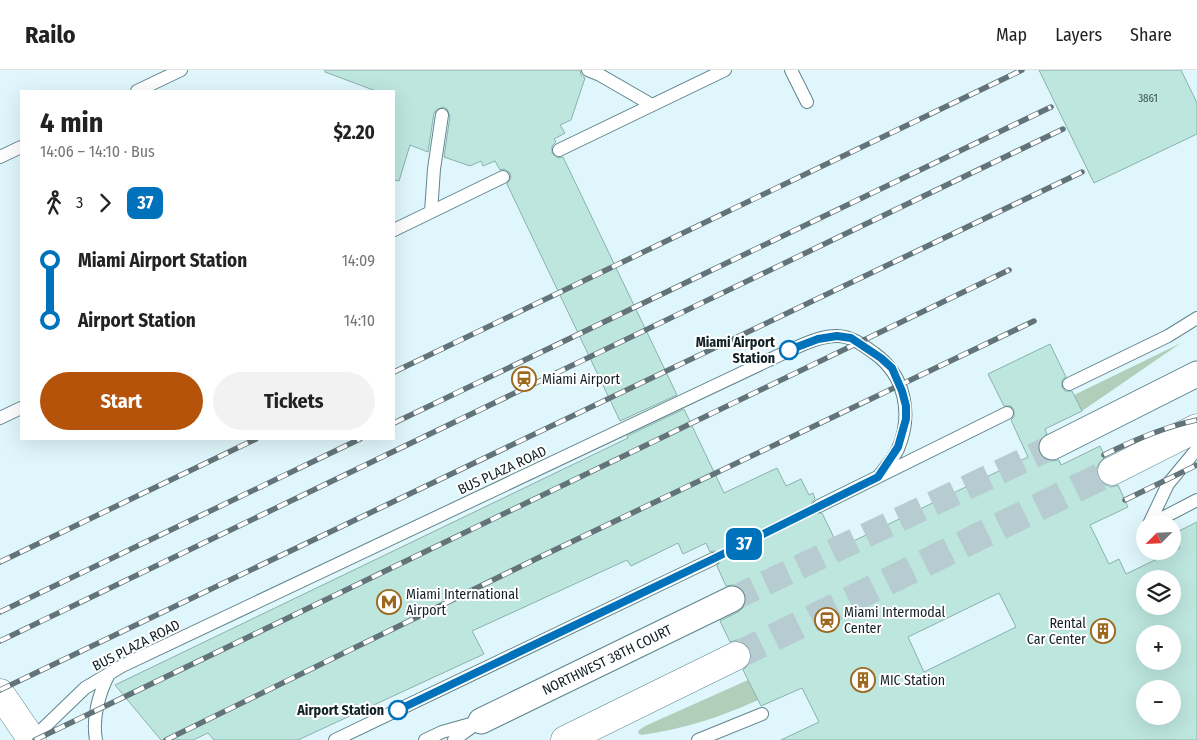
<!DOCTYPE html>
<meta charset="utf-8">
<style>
body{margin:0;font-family:"Fira Sans Condensed",sans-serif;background:#f2f2f2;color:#222;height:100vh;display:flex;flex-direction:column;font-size:19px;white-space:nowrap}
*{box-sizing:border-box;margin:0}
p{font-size:16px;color:#767676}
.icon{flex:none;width:28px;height:28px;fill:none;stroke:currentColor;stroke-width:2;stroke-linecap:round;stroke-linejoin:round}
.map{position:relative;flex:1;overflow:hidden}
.drawer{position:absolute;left:20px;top:20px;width:375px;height:350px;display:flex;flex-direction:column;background:#fff;border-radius:0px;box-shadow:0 5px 20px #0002}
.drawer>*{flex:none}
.badge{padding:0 10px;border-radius:8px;font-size:18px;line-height:32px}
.needle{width:32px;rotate:246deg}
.tools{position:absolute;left:1136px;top:445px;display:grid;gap:10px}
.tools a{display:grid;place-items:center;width:45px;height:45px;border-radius:50%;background:#fff;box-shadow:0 5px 20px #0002;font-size:25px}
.map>.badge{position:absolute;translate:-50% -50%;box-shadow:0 0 0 2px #fff}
.legs{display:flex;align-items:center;gap:8px;height:55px;padding:0 20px;font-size:16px}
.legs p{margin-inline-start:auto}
.overview{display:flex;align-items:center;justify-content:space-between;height:85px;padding:0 20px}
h1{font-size:28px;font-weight:700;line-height:38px}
.action{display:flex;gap:10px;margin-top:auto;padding:10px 20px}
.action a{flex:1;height:58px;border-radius:30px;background:#b45309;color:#fff;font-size:20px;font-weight:700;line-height:58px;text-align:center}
.action a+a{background:#f2f2f2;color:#222}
ul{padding:0 20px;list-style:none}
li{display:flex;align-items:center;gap:18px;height:60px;font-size:19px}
li i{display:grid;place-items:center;width:8px;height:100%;margin:0 6px;background:currentColor}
li i::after{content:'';width:12px;height:12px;margin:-6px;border:4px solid;border-radius:50%;background:#fff}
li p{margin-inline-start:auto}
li:first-child i{background:linear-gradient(#0000 50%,currentColor 0)}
li:last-child i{background:linear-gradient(currentColor 50%,#0000 0)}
header{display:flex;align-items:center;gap:30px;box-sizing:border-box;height:70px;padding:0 25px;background:#fff;border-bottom:1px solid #e0e0e0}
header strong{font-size:24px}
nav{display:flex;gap:28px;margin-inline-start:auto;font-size:18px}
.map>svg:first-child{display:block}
.green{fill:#b0ceba}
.building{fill:#bde6df;stroke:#8ab1ab;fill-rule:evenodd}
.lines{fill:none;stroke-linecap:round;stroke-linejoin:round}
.street-tunnel{stroke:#b6ccd1;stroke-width:25;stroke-dasharray:25 12;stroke-linecap:butt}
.secondary-tunnel{stroke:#b6ccd1;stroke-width:28;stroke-dasharray:28 14;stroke-linecap:butt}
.lane-casing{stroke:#5f848d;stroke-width:14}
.street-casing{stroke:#5f848d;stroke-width:27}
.secondary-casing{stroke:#5f848d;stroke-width:29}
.lane{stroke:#fff;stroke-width:12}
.street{stroke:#fff;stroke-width:25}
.secondary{stroke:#fff;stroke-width:28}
.rail-casing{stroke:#627479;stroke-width:5.5}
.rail{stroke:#fff;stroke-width:4;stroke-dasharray:11;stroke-linecap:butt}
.line-1-casing{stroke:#fff;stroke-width:11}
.line-1{stroke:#0072bc;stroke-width:8}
.stop-1-dot{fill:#fff;stroke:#0072bc;stroke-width:2.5}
.labels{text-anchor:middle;stroke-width:4;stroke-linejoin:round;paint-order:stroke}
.number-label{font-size:11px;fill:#3d5254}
.stop-label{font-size:14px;font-weight:bold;fill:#122125;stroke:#fff;text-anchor:end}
.poi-label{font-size:14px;fill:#122125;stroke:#fff;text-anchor:start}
.street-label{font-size:14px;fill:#122125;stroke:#fff}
</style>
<header>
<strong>Railo</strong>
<nav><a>Map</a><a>Layers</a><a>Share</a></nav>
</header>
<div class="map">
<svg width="1197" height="670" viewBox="0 0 1197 670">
<rect width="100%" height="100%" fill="#dff7fc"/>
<path class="green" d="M 1181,273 L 1082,341 L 1074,325 Z
M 748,610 L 758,630 C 718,648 684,659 641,665 L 638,663 L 639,660 L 645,656 Z"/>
<path class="building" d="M 325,0 L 580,0 L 581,5 L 585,8 L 571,50 L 560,55 L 565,63 L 554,69 L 556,72 L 552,76 L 552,83 L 558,88 L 563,87 L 677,325 L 620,351 L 507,114 L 511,108 L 510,103 L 504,99 L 500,100 L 495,91 L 483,96 L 481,91 L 470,96 L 444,87 L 450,46 L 447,39 L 443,37 L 436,40 L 434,43 L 428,82 L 410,75 L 399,111 L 394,110 L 394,21 L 376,21 L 325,2 Z
M 1039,0 L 1181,0 L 1197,33 L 1197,64 L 1094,113 Z
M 1050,274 L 1066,307 L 1062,310 L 1062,317 L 1065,321 L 1072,321 L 1082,341 L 1045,359 L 1047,364 L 1040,370 L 1038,376 L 1039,383 L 1045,389 L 1052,391 L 1059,390 L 1061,395 L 1100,376 L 1105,387 L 1099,393 L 1096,400 L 1098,408 L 1104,414 L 1111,417 L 1118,415 L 1128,437 L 1090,455 L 1109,494 L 1119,489 L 1126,504 L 1180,478 L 1173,464 L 1197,452 L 1197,670 L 781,670 L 819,652 L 802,618 L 761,636 L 743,600 L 749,594 L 752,587 L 750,580 L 744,573 L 737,570 L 730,572 L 720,551 L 738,542 L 744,537 L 746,530 L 745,523 L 740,517 L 733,515 L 726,516 L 717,496 L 721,490 L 720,485 L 714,481 L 710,482 L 706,473 L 683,484 L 678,473 L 631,496 L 627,490 L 472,561 L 484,584 L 298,670 L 214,670 L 208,663 L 193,670 L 161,670 L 115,615 L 628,368 L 627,366 L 684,339 L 724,423 L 777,398 L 786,416 L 801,409 L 809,425 L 813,423 L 815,429 L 812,432 L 812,439 L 815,443 L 822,443 L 839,478 L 1028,387 L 1011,350 L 1014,347 L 1014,340 L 1011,336 L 1004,336 L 988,304 ZM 1145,509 L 1172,509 L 1172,536 L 1145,536 ZM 999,523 L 1016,557 L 924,602 L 908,567 ZM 1145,564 L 1172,564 L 1172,591 L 1145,591 ZM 1145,619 L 1172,619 L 1172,646 L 1145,646 Z"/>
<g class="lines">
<path class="street-tunnel" d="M 732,529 L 1052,377"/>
<path class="secondary-tunnel" d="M 736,586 L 1112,401"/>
<defs>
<path id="lane" d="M 588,0 L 600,5 L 652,35
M 791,0 L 807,32
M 137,21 L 181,0
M 559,80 L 725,0
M 0,87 L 21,77
M 431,142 L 434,99 L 442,45
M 394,160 L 503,107
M 1069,314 L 1168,266 L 1197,248
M 0,348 L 21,338
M 819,436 L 1007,343
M 1149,454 L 1168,414 L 1197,379
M 1151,454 L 1197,430
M 31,670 L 85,618 L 122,596 L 786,282 C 802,275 819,266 837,266 C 851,266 863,275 874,283 C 905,305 913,344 898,379 C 893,389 885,398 878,407
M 96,670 C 92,648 99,623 109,604
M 335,670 L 713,489
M 425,670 L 442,662 L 481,651
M 454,670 L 473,656
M 698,670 L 762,644"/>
<g id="street">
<path d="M 1052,377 L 1197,304"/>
<path id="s1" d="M 481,651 L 732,529"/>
</g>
<path id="secondary" d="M 1112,401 L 1197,358
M 0,623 L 32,670
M 565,670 L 736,586"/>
</defs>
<use href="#lane" class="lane-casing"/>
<use href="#street" class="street-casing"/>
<use href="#secondary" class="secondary-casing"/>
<use href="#lane" class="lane"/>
<use href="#street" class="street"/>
<use href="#secondary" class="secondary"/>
<defs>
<path id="rail" d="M 394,302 L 1022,0
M 394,353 L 1051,37
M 1104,385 C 1134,370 1164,357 1197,350
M 1125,430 L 1197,395
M 0,492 L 256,369
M 0,542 L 360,369
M 0,571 L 1063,59
M 0,620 L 1082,102
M 35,670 L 1009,200
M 166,670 L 540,487 L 1034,251"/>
</defs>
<use href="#rail" class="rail-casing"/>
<use href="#rail" class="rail"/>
</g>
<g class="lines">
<defs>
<path id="line-1" d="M 398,640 L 713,489 L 878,407 L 898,377 L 906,349 L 906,336 L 902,321 L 892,298 L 881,288 L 851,268 L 837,266 L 818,269 L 789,280"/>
</defs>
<use href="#line-1" class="line-1-casing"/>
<use href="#line-1" class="line-1"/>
</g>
<defs>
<symbol id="station-ring" viewBox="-11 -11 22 22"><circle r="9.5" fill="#fff" stroke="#9b681d" stroke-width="1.5"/><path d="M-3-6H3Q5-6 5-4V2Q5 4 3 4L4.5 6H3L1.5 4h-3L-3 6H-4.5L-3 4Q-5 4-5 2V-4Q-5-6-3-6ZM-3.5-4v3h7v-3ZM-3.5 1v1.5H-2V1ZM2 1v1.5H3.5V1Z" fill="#9b681d"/></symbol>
<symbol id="metro-ring" viewBox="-11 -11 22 22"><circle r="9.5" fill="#fff" stroke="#9b681d" stroke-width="1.5"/><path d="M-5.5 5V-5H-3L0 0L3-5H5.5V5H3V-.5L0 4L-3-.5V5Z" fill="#9b681d"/></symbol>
<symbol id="building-ring" viewBox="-11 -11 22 22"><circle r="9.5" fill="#fff" stroke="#9b681d" stroke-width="1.5"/><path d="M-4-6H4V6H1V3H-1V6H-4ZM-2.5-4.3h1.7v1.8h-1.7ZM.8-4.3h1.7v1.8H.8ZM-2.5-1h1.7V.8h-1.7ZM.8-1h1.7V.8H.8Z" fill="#9b681d"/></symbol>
</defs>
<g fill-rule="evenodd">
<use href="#station-ring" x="510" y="295" width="28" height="28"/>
<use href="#metro-ring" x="375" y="518" width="28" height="28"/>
<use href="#station-ring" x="813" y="536" width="28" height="28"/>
<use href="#building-ring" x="1089" y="547" width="28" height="28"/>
<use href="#building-ring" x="849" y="596" width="28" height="28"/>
</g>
<g class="stop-1-dot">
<circle cx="789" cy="280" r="9"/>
<circle cx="398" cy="640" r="9"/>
</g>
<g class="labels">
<g class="number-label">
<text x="1148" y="32">3861</text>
</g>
<g class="stop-label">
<text x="775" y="277">Miami Airport<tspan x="775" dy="16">Station</tspan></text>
<text x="384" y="645">Airport Station</text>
</g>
<g class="poi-label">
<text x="542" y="314">Miami Airport</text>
<text x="406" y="529">Miami International<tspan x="406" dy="16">Airport</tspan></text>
<text x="844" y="547">Miami Intermodal<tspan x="844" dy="16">Center</tspan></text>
<text x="1086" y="558" text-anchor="end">Rental<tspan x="1086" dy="16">Car Center</tspan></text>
<text x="880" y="615">MIC Station</text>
</g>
<g class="street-label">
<text transform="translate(502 400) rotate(-25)" y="5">BUS PLAZA ROAD</text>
<text transform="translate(136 575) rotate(-27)" y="5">BUS PLAZA ROAD</text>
<text dy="5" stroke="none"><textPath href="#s1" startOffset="140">NORTHWEST 38TH COURT</textPath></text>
</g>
</g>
</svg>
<div class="tools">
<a><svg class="needle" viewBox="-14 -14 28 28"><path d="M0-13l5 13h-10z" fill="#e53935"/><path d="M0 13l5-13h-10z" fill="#767676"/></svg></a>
<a><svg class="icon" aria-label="layers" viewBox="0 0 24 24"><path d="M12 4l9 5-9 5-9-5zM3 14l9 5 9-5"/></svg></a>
<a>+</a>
<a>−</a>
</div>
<b class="badge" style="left:744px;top:474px;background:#0072bc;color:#fff">37</b>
<section class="drawer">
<div class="overview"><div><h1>4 min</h1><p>14:06 – 14:10 · Bus</p></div><b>$2.20</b></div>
<div class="legs"><svg class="icon" aria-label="walk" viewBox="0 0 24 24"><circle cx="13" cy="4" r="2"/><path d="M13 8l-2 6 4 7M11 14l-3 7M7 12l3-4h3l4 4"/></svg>3<svg class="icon" aria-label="forward" viewBox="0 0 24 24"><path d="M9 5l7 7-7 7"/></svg><b class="badge" style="background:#0072bc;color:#fff">37</b></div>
<ul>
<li><i style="color:#0072bc"></i><b>Miami Airport Station</b><p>14:09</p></li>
<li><i style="color:#0072bc"></i><b>Airport Station</b><p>14:10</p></li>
</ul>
<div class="action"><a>Start</a><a>Tickets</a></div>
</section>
</div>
